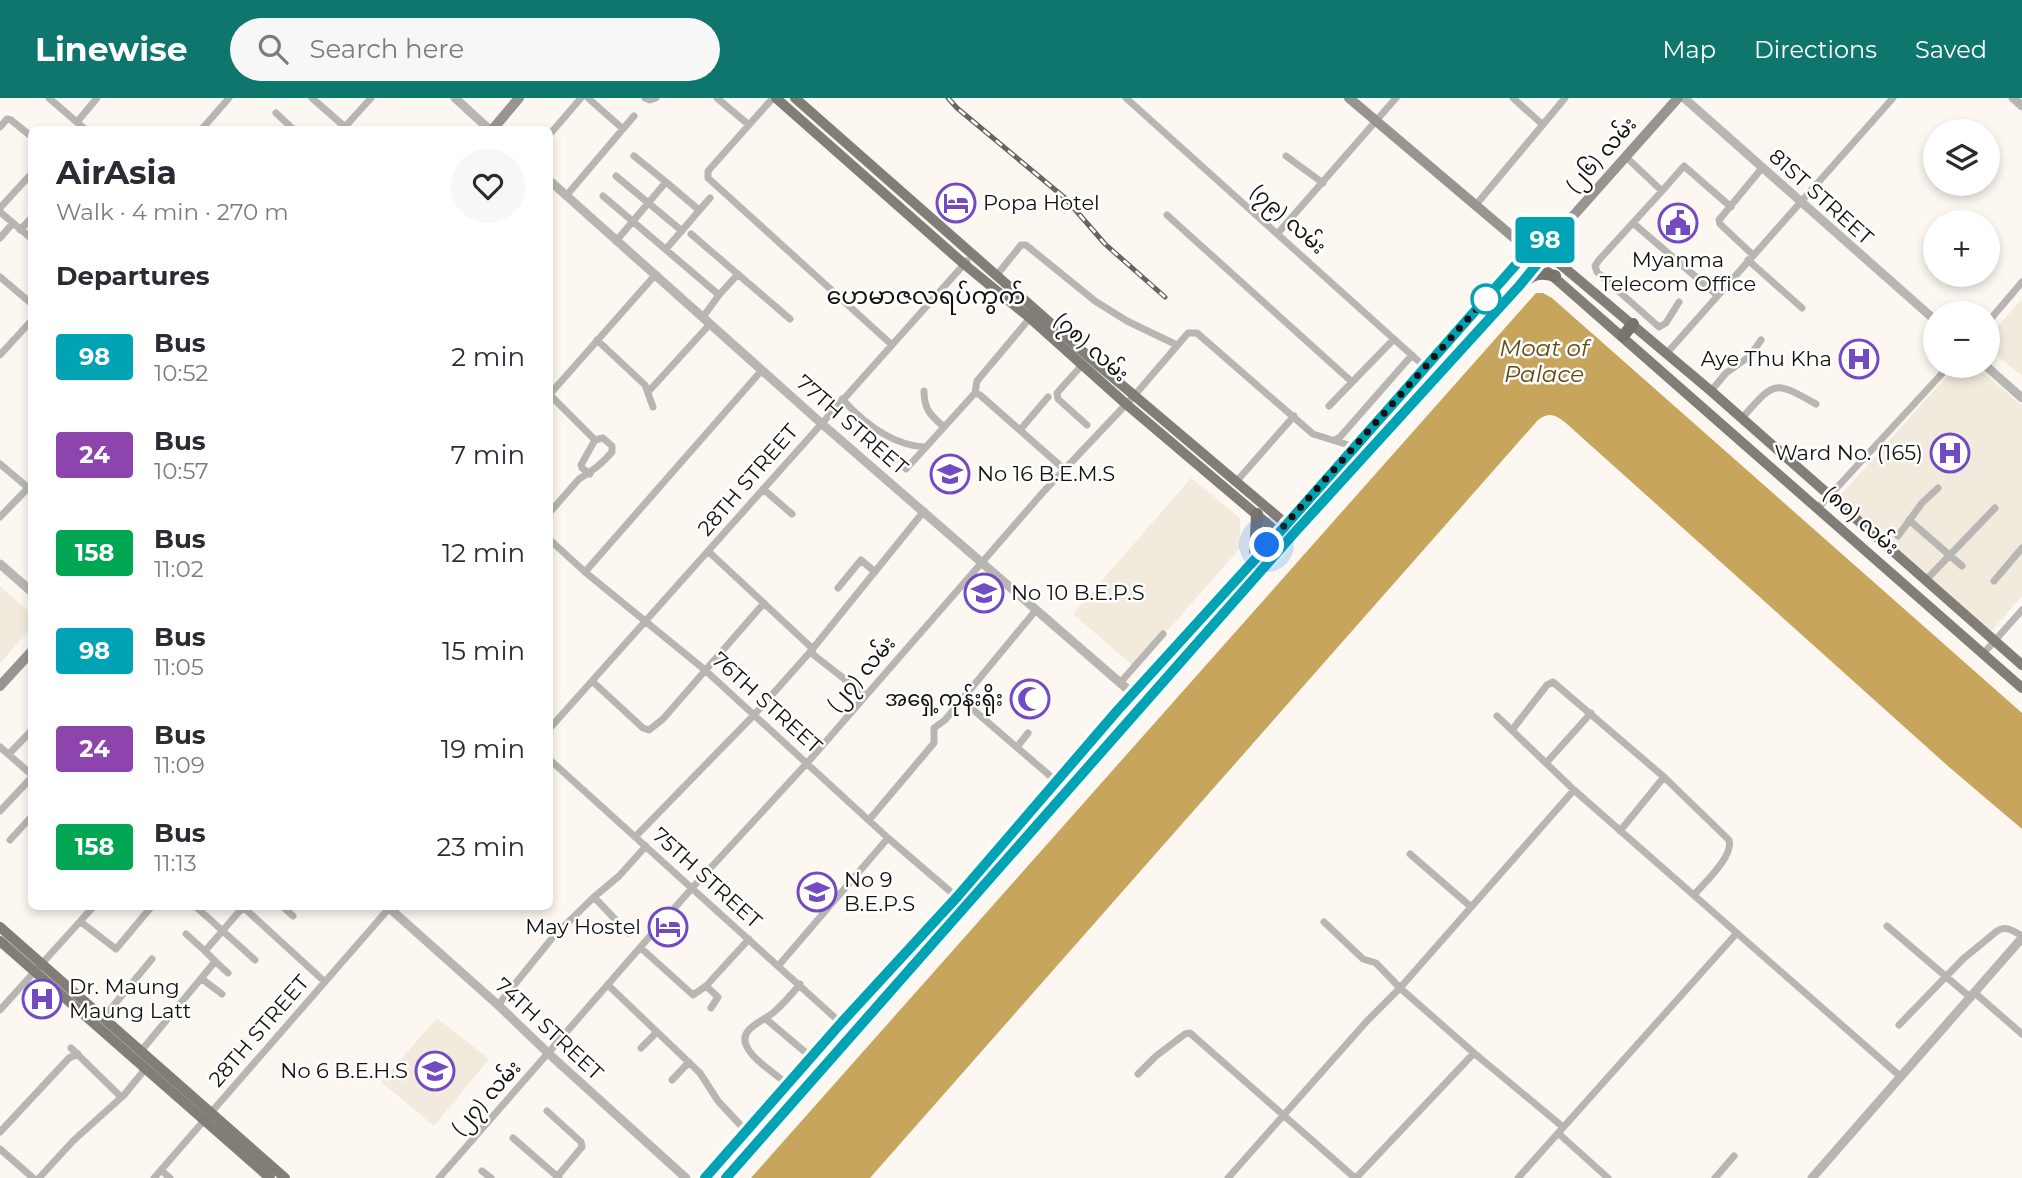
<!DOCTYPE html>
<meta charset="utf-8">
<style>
body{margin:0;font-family:Montserrat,"Noto Sans Myanmar",sans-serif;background:#f7f7f7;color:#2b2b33;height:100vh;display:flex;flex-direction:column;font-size:26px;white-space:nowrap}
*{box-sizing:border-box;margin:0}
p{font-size:23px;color:#7c7c81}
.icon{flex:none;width:38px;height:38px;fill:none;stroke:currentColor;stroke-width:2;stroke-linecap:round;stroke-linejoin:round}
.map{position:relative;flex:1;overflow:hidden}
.side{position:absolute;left:28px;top:28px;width:525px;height:784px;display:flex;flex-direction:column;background:#fff;border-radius:10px;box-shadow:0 4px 10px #0003}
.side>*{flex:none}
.badge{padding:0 14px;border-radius:5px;font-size:24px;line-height:46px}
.buttons{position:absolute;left:1923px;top:21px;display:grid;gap:14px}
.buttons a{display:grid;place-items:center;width:77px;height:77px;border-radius:50%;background:#fff;box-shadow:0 4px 10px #0003;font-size:35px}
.you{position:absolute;width:35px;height:35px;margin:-18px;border:5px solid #fff;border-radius:50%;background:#1a73e8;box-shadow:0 0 0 10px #1a73e833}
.map>.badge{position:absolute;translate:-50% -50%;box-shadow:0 0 0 4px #fff}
h2{padding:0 28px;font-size:26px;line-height:63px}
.round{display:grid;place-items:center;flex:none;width:74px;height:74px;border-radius:37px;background:#f7f7f7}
.head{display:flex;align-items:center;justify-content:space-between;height:119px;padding:0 28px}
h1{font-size:33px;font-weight:700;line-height:52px}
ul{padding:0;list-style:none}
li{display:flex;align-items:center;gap:21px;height:98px;padding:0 28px}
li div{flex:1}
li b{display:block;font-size:26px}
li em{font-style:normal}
li .badge{min-width:77px;font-weight:700;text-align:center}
header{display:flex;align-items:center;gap:42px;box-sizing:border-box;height:98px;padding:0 35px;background:#0f766e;color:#fff}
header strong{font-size:33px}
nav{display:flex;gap:38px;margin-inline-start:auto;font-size:24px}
.search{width:490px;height:63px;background:#f7f7f7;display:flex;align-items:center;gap:18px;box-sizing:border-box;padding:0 24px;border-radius:38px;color:#7c7c81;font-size:26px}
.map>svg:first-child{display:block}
.built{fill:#f2ebdd}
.water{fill:#c8a55d}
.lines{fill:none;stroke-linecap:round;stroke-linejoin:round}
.minor{stroke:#b7b6b3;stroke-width:7}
.tertiary{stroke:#b7b6b3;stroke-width:9}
.secondary{stroke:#989591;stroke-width:10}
.primary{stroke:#817e78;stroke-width:10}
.trunk{stroke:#77746e;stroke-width:12}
.rail-casing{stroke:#686561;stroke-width:5}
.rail{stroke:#fff;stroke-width:2.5;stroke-dasharray:8;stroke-linecap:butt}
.line-casing{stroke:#fff;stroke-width:16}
.line{stroke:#00a3b4;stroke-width:10}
.walk{stroke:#13120f;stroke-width:7;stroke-dasharray:0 12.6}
.stop-dot{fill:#fff;stroke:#00a3b4;stroke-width:3.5}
.labels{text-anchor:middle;stroke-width:5;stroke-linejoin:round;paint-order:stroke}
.street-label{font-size:21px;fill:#13120f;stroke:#fff}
.poi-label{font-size:21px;fill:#13120f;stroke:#fff;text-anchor:start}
.water-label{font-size:23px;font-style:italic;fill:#624a11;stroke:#fff}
.quarter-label{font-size:24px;fill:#13120f;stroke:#fff}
</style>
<header>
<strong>Linewise</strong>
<div class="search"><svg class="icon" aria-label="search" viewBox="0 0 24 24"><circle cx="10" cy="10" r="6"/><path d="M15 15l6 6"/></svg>Search here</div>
<nav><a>Map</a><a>Directions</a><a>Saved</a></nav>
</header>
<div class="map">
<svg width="2022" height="1080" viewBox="0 0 2022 1080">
<rect width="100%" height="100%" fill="#fcf8f1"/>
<path class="built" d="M 2022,201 L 2022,278 L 1988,250 L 1988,239 Z
M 1956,268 L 1977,268 L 2022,308 L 2022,498 L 1990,535 L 1836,402 Z
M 1191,380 L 1240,420 L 1240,450 L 1178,521 L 1133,568 L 1073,516 Z
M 0,488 L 32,516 L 31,530 L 0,565 Z
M 437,920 L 489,961 L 434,1028 L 381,984 Z"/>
<path class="water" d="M 1536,195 L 1543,195 L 1552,200 L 2022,615 L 2022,731 L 1949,669 L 1567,326 C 1556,317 1550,313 1538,322 L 870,1080 L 751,1080 Z"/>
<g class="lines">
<path class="minor" d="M 49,0 L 86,32
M 312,0 L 345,29
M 588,0 L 623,31
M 645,0 L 650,2 L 656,0
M 717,0 L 749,27
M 773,0 L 708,73 L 708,80 L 892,247
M 1126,0 L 1425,269
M 1513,0 L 1543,27
M 276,15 L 294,32
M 77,24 L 97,0
M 0,29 L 7,21 L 11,22 L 32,39
M 343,31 L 371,0
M 201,32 L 229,0
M 550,36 L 581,0
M 634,58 L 666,84
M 1286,58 L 1323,85
M 1626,59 L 1662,93 L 1599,162 L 1595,168 L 1597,174 L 1659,229 L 1666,225 L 1679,204
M 616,78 L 682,133
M 1662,93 L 1684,68 L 1731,109
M 566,98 L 634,18
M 603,98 L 719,197 L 703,219
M 1475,108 L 1565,0
M 0,110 L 32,75
M 0,114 L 32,141
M 1167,117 L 1352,284
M 1633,125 L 1717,197
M 20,132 L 32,119
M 1278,135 L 1396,0
M 691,136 L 790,221
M 0,140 L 13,125
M 617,142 L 666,84 L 699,112
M 666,151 L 710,100
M 1753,157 L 1720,126 L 1719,122 L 1762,70
M 1748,162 L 1802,210
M 996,178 L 1021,147 L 1026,147 L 1095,203 L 1127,223 L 1177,247
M 0,179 L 32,206
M 719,197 L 738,176
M 1988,224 L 2022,184
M 597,242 L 645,287 L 653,309
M 1667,255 L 1893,0
M 0,257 L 32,222
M 1082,267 L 1057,295 L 1058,301 L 1087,327
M 649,293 L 710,226
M 924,293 C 924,311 930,317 943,328
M 1711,293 L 1726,275 L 1750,258 L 1761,242
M 975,295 L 977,283 L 1030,220
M 550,296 L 656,176
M 550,297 L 595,342
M 842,301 C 864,325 892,348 926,349
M 1329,308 L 1394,241
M 1742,320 C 1775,283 1773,282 1816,306
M 1020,332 L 1048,299
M 1335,342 L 1340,339 L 1412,257
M 0,366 L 32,393
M 906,371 L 975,295 L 980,297 L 1064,371
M 1236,384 L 1294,318
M 763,391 L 792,416
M 1818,410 L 1949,268
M 550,414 L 579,381 C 593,373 602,366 612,354 L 612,348 L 603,340 L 595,342 L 581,367 L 582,370 L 590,376
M 0,419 L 28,390
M 1909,422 L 1962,468
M 1898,438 L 1922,405 L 1938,390
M 550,442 L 585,474 L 705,572 L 888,740 L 966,807
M 709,454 L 813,551
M 585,474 L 762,272
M 1925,483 L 1995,410
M 1994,483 L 2022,450
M 838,490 L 861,462 L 875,474
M 810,554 L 865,597
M 1983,556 L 2022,512
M 592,583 L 643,630 L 649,632 L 663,621 L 764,505
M 1120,585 L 1163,536
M 962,602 L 1056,683
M 1497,618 L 1574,692 L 1901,979
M 550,630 L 967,163
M 1512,632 L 1547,587 L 1553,584 L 1664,679 L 1729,742 C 1734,758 1704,785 1694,797
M 0,649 L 32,677
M 1017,649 L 1028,635
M 9,656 L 32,632
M 550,662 L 853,936
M 1546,665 L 1591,615
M 0,713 L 32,679
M 869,722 L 934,645 L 934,630 L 945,622 L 1036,512
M 1620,733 L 1664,679
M 635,739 L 754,617 L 810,554 L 924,413
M 10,742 L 32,718
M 1410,756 L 1470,808
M 594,799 L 628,835
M 195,808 L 255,862
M 282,808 L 293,818
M 243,809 L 325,884
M 81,824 L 116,851 L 152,808
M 1324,824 L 1363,861 L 1376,865 L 1400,890 L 1474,955
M 1887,828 L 1971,900
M 186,836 L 205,853
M 641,850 L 693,897 L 706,888 L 749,841
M 217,865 L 205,853 L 244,808
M 779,867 L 888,740
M 202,881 L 222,896
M 609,888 L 700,975 L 718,1003 L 746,1033
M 706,888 L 718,899 L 711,910
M 1975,895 L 2022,936
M 498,907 L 553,839 L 594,799 L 619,778 L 646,748
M 0,912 L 94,808
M 104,919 L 152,861
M 766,921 L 811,959
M 1899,927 L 1963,861 L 1997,833 C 2006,827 2013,833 2022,838
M 71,950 L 120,998
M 641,950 L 657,934
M 141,953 L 213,866 L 217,865 L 228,875
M 1138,976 L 1156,958 L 1185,936 L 1190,935 L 1355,1080
M 672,982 L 689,964
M 787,986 C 775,975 754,963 747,949 C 737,931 764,923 774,914 C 783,906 792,896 800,886
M 547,1013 L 581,1044 L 582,1049 L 556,1080
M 0,1034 L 69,960 L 78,956
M 1558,1035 L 1608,1080
M 513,1040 L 559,1080
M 0,1051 L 33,1080
M 161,1072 L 170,1080
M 482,1073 L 491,1080
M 39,1080 L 73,1043 L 124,997 L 146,970
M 154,1080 L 391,808
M 439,1080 L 692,790 L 808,664 L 1045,392 L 1134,298 L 1188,235 L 1197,235 L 1313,336 L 1355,349
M 1228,1080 L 1367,923 L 1400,890 L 1574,692
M 1356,1080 L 1474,955 L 1563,1029
M 1518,1080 L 1736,836
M 1715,1080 L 1734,1058"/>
<path class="tertiary" d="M 455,0 L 490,32
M 1684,0 L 1936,223
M 2013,0 L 2022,8
M 550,83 L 821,325 L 1133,596
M 1986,268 L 2022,300
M 0,466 L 32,494
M 387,808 L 498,907 L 549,956 L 686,1080
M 1812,1080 L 2022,840"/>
<path class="secondary" d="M 1349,0 L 1519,144 L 1526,156
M 492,32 L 519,0
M 1546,154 L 1557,136 L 1678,0
M 0,588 L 32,553"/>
<path class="primary" d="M 776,0 L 964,166 L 1030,220 L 1126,306 L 1283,439
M 795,0 L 1097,266 L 1291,430
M 1548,174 L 2022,590
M 0,829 L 285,1080
M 0,843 L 270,1080
M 705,1080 L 842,924 L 957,799 L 1133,596 L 1279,435 L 1535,145 L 1711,293 L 2022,567
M 726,1080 L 1296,433 L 1520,187 L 1546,154"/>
<path class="trunk" d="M 1520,187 C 1533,176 1539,173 1555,178
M 1623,238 L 1633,226
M 1255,460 L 1257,416"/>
<defs>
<path id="rail" d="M 948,0 L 957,10 L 1065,100 L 1105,146 L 1165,199"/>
</defs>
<use href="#rail" class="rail-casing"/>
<use href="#rail" class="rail"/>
</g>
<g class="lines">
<defs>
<path id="line" d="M 705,1080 L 842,924 L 957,799 L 1117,613 L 1279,435 L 1535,145 L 1553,141 L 1546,155 L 1520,187 L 1296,433 L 726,1080"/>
</defs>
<use href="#line" class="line-casing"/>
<use href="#line" class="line"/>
<path class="walk" d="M 1267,447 L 1490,196 L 1486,201"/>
</g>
<defs>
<symbol id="hotel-ring" viewBox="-11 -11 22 22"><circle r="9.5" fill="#fff" stroke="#724bc3" stroke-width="1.5"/><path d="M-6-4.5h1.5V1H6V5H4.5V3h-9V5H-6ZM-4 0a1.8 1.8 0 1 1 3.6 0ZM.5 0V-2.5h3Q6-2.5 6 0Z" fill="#724bc3"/></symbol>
<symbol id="civic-ring" viewBox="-11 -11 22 22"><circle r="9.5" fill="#fff" stroke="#724bc3" stroke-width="1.5"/><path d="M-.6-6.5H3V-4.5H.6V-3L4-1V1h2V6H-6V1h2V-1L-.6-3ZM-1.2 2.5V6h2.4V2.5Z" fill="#724bc3"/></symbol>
<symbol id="hospital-ring" viewBox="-11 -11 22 22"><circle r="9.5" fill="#fff" stroke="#724bc3" stroke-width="1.5"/><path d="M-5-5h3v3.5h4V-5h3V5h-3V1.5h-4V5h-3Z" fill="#724bc3"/></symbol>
<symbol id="school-ring" viewBox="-11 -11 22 22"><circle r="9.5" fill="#fff" stroke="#724bc3" stroke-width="1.5"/><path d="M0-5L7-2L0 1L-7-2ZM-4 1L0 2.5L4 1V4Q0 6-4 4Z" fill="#724bc3"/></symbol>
<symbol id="mosque-ring" viewBox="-11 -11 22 22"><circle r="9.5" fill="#fff" stroke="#724bc3" stroke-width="1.5"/><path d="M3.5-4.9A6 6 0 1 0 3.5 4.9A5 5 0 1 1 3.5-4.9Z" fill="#724bc3"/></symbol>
</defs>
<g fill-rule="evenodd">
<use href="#hotel-ring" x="934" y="83" width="44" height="44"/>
<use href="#civic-ring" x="1656" y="103" width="44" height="44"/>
<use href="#hospital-ring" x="1837" y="239" width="44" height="44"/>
<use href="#hospital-ring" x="1928" y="333" width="44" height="44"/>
<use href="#school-ring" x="928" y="354" width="44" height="44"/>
<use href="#school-ring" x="962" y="473" width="44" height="44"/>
<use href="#mosque-ring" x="1008" y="579" width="44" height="44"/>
<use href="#school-ring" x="795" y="772" width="44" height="44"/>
<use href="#hotel-ring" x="646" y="807" width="44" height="44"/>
<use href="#hospital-ring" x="20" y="879" width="44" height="44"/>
<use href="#school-ring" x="413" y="951" width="44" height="44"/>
</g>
<circle class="stop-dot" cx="1486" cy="201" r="14"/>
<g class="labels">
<g class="street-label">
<text transform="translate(1601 57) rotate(-48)" y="7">(၂၆) လမ်း</text>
<text transform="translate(1821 99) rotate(42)" y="7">81ST STREET</text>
<text transform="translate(1288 121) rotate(42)" y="7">(၇၉) လမ်း</text>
<text transform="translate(1091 249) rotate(42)" y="7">(၇၈) လမ်း</text>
<text transform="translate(852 327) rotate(41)" y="7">77TH STREET</text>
<text transform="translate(748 382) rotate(-49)" y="7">28TH STREET</text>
<text transform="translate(1861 422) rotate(41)" y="7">(၈၀) လမ်း</text>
<text transform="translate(861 576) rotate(-49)" y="7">(၂၇) လမ်း</text>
<text transform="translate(767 605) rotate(42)" y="7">76TH STREET</text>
<text transform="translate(707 780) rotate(42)" y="7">75TH STREET</text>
<text transform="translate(549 931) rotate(43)" y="7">74TH STREET</text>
<text transform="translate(259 933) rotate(-49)" y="7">28TH STREET</text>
<text transform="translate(486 1000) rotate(-48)" y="7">(၂၇) လမ်း</text>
</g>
<g class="poi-label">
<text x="983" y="112">Popa Hotel</text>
<text x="1678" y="169" text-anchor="middle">Myanma<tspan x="1678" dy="24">Telecom Office</tspan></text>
<text x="1832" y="268" text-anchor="end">Aye Thu Kha</text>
<text x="1923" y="362" text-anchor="end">Ward No. (165)</text>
<text x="977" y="383">No 16 B.E.M.S</text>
<text x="1011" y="502">No 10 B.E.P.S</text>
<text x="1003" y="608" text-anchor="end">အရှေ့ကုန်းရိုး</text>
<text x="844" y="789">No 9<tspan x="844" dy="24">B.E.P.S</tspan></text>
<text x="641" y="836" text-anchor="end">May Hostel</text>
<text x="69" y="896">Dr. Maung<tspan x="69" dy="24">Maung Latt</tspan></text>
<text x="408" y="980" text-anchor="end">No 6 B.E.H.S</text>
</g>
<g class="water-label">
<text x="1544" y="258">Moat of<tspan x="1544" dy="26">Palace</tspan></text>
</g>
<g class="quarter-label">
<text x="926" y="206">ဟေမာဇလရပ်ကွက်</text>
</g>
</g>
</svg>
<div class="buttons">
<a><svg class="icon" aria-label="layers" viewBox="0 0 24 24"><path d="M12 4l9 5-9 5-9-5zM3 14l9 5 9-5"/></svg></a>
<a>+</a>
<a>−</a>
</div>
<div class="you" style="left:1267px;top:447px"></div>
<b class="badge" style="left:1545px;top:142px;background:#00a3b4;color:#fff">98</b>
<section class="side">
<div class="head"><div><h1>AirAsia</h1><p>Walk · 4 min · 270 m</p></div><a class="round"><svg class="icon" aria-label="heart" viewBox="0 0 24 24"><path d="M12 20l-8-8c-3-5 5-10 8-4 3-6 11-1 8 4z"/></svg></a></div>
<h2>Departures</h2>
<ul>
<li><span class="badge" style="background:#00a3b4;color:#fff">98</span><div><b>Bus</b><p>10:52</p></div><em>2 min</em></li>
<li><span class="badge" style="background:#8e44ad;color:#fff">24</span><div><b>Bus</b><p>10:57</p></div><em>7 min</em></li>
<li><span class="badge" style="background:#00a651;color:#fff">158</span><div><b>Bus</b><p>11:02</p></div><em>12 min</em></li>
<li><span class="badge" style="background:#00a3b4;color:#fff">98</span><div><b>Bus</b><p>11:05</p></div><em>15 min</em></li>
<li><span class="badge" style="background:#8e44ad;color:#fff">24</span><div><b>Bus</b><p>11:09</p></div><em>19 min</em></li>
<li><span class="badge" style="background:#00a651;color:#fff">158</span><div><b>Bus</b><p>11:13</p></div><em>23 min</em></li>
</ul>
</section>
</div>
